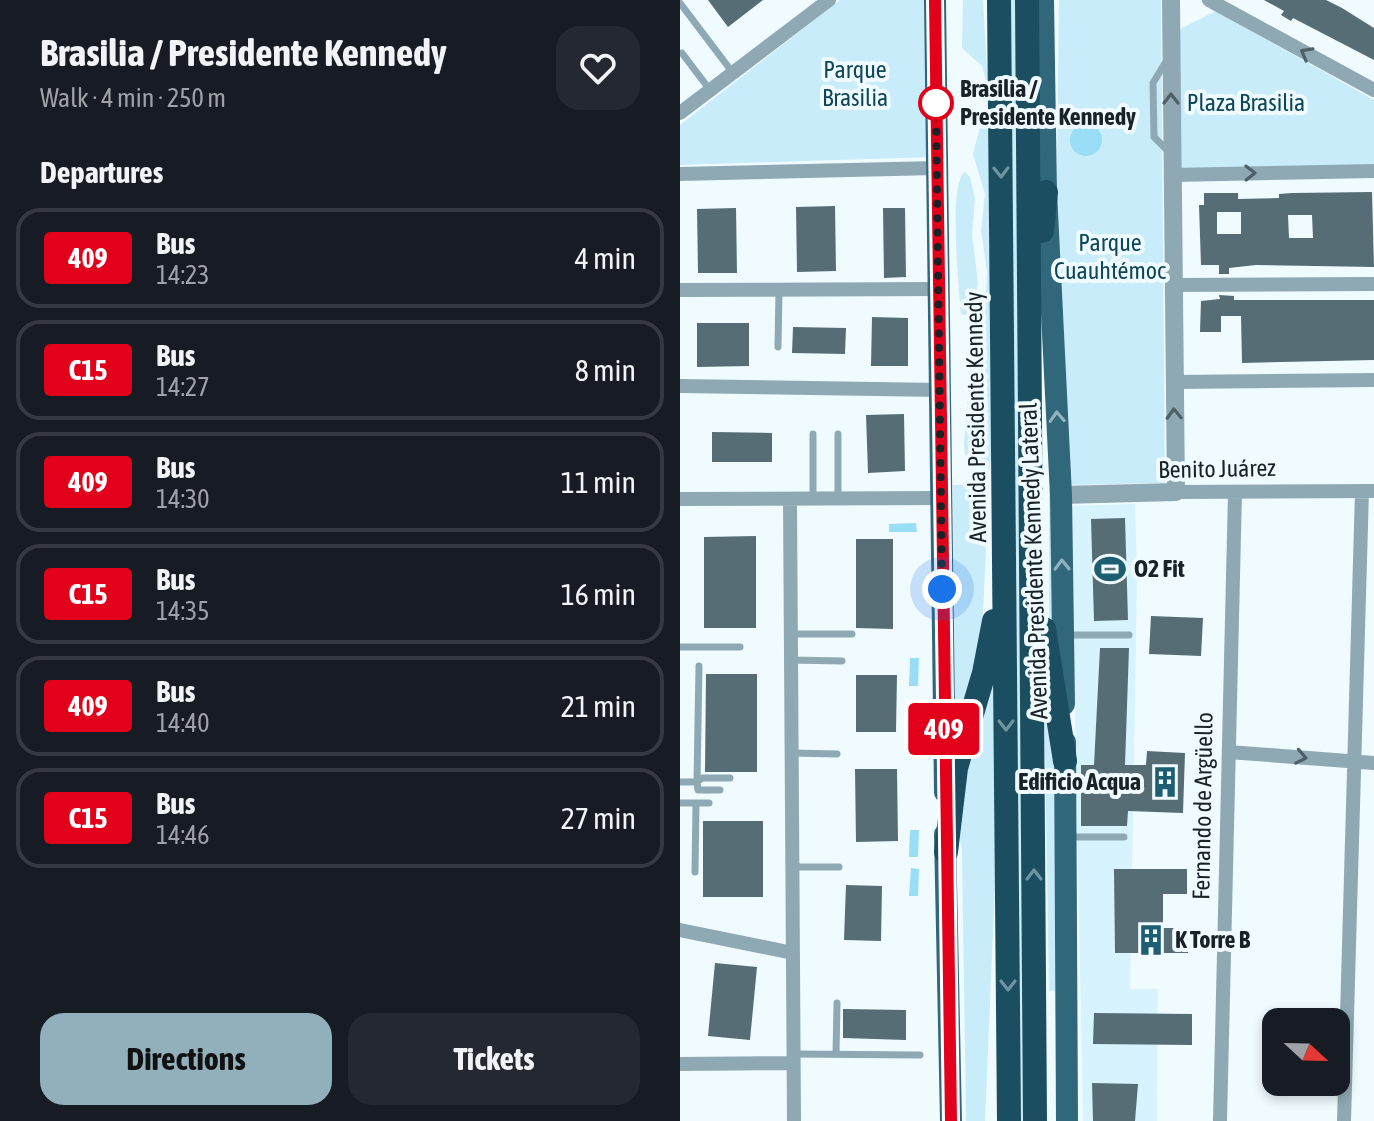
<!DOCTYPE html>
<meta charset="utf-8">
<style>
body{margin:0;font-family:"Asap Condensed",sans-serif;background:#242831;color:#f1f3f6;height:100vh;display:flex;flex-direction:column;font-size:30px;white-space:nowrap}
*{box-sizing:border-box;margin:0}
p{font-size:26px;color:#9ea1a6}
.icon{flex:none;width:44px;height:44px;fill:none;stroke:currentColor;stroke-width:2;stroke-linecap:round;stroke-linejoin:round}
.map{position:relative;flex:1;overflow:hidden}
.panel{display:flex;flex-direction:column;background:#171b24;width:680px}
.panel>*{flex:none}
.badge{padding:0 16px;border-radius:6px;font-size:28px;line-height:52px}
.needle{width:52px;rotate:112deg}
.fabs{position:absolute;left:582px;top:1008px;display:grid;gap:16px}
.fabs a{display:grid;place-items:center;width:88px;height:88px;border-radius:16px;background:#171b24;box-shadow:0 4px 12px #0003;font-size:40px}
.you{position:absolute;width:40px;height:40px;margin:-20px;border:6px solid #fff;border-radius:50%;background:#1a73e8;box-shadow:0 0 0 12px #1a73e833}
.map>.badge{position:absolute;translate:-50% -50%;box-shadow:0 0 0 4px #fff}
h2{padding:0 40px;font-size:30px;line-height:72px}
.round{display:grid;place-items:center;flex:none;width:84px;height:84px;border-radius:24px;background:#242831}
.head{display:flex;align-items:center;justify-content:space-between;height:136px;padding:0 40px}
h1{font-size:38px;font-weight:700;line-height:60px}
.primary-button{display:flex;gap:16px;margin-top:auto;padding:16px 40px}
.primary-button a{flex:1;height:92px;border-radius:24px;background:#92b0bb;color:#111;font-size:32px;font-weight:700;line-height:92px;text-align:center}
.primary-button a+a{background:#242831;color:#f1f3f6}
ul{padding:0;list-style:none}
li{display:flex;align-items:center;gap:24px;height:100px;margin:0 16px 12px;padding:0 24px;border:4px solid #363941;border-radius:24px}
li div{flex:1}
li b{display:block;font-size:30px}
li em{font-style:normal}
li .badge{min-width:88px;font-weight:700;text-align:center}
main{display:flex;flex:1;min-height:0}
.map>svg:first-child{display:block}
.built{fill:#d7f3fe}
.green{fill:#c9ecfa}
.water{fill:#99ddf7}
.building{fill:#566d76;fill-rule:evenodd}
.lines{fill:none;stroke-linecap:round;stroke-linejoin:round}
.service{stroke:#8ea9b4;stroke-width:7}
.minor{stroke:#8ea9b4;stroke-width:14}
.tertiary{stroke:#8ea9b4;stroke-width:18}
.primary{stroke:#30677b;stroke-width:22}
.motorway{stroke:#1a4e60;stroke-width:24}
.oneway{stroke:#4e5f66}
.oneway2{stroke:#7093a0}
.oneway3{stroke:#90b1bd}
.line-casing{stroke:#fff;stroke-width:18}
.line{stroke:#e2001a;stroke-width:12}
.walk{stroke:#192226;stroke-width:8;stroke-dasharray:0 14.4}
.stop-dot{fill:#fff;stroke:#e2001a;stroke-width:4}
.labels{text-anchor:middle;stroke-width:8;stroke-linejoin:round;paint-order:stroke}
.park-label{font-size:24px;fill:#0d475a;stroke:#f0fbff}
.stop-label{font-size:24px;font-weight:bold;fill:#192226;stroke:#f0fbff;text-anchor:start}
.street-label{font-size:24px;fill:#192226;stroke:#f0fbff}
.poi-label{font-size:24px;font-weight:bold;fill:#192226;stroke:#f0fbff;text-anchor:start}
</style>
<main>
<section class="panel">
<div class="head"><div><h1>Brasilia / Presidente Kennedy</h1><p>Walk · 4 min · 250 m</p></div><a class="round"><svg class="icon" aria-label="heart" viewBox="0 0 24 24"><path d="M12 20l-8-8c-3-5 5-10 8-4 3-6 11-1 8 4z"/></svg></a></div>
<h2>Departures</h2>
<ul>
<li><span class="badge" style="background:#e2001a;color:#fff">409</span><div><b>Bus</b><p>14:23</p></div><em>4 min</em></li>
<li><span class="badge" style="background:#e2001a;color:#fff">C15</span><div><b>Bus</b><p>14:27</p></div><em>8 min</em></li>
<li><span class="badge" style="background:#e2001a;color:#fff">409</span><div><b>Bus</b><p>14:30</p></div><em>11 min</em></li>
<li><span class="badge" style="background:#e2001a;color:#fff">C15</span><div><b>Bus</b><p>14:35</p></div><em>16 min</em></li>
<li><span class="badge" style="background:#e2001a;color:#fff">409</span><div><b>Bus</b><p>14:40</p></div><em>21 min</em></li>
<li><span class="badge" style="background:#e2001a;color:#fff">C15</span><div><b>Bus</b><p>14:46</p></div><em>27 min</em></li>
</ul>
<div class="primary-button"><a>Directions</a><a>Tickets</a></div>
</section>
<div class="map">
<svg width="694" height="1121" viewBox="0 0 694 1121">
<rect width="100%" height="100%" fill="#f0fbff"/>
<path class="built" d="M 455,504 L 457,575 L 450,989 L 478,989 L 477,1121 L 403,1121 L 391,506 Z"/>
<path class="green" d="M 160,0 L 245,0 L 250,157 L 0,165 L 0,125 Z
M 283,0 L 303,0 L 308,88 L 302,66 L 282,48 Z
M 331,0 L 337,0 L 346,1121 L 339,1121 Z
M 379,0 L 481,0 L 485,483 L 385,485 L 376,248 Z
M 536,11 L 694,100 L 694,165 L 502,169 L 500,29 Z
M 311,108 L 313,426 L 310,469 L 290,470 L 286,464 L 284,444 L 289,383 L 287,348 L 305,320 L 307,272 L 301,230 L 305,194 L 293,154 L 304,112 Z
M 285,172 L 290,177 L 295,199 L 292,234 L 298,283 L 293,314 L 287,316 L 281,314 C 279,291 268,181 285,172 Z
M 273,485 L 309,485 L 302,635 L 274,739 Z
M 369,489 L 375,489 L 373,665 L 369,615 Z
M 314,653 L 315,884 L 305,1121 L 286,1121 L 282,849 C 266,786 298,713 314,653 Z
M 364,693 L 374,726 L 376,991 L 369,991 Z"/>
<path class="water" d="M390 140a16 16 0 1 1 32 0a16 16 0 1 1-32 0Z
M 236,523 L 237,532 L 209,532 L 209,524 Z
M 230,658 L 239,658 L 238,686 L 229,686 Z
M 230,830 L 239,830 L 238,857 L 229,857 Z
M 231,868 L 239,869 L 238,896 L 229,896 Z"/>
<path class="building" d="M 28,0 L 83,0 L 48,27 Z
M 584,0 L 646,0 L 662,8 L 694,28 L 694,60 L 613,18 L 611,21 L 601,15 L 604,11 Z
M 692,192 L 694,267 L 576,265 L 549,268 L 549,274 L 539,274 L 539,265 L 521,265 L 519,205 L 524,205 L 524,193 L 558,193 L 558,199 L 599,198 L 599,194 L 612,193 ZM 537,212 L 561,212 L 561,234 L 537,234 ZM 608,215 L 632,215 L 633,238 L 609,238 Z
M 155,206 L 156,271 L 117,272 L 116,207 Z
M 56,208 L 57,273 L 18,273 L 17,209 Z
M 203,208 L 225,208 L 226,277 L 204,278 Z
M 539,295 L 554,296 L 554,300 L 694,300 L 694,360 L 562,363 L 561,316 L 541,316 L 541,332 L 520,332 L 521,301 L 540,299 Z
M 192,317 L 228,318 L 228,366 L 191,366 Z
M 17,323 L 69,323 L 69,366 L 17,367 Z
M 113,327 L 166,328 L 165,354 L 112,353 Z
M 224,414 L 225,471 L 188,473 L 186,415 Z
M 32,432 L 92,433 L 92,462 L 32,462 Z
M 445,518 L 448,620 L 414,621 L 411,519 Z
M 76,536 L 76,628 L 24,628 L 24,537 Z
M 176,539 L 213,539 L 213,629 L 176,628 Z
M 471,616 L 523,618 L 521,656 L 469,654 Z
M 420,648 L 449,648 L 445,765 L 466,765 L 467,751 L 505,753 L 503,813 L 448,811 L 447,826 L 401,826 L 401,765 L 414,765 Z
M 26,674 L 77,674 L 77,772 L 25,772 Z
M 176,675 L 217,675 L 216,732 L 176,732 Z
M 175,769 L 217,769 L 218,841 L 176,842 Z
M 23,821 L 83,821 L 83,897 L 23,897 Z
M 434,869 L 507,869 L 507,894 L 483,894 L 483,928 L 508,928 L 508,953 L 435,953 Z
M 166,885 L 202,886 L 201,941 L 164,940 Z
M 35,963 L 77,967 L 70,1040 L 28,1036 Z
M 163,1009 L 226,1010 L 226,1040 L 163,1038 Z
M 414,1013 L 512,1014 L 512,1045 L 413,1044 Z
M 412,1083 L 458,1084 L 455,1121 L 413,1121 Z"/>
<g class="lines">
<path class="service" d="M 0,3 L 53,73
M 2,53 L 30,90
M 487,60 L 473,83 L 474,137 L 490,153
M 98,347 L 99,290
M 158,434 L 158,499
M 133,499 L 133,434
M 111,634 L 172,634
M 385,635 L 449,635
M 0,647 L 60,647
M 111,660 L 162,661
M 19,666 L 17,782 L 22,778 L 50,778
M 112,753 L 157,754
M 0,782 L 17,782 L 18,790 L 40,790
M 0,803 L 29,803
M 390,837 L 444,837
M 113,867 L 159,867
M 15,872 L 16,803
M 114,1054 L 240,1055
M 156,1054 L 157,1003"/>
<path class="minor" d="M 529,0 L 694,90
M 0,113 L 149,0
M 0,174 L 257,168
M 492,175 L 694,171
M 493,285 L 694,284
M 0,290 L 259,289
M 494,382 L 694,380
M 0,386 L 260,390
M 496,492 L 694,491
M 0,499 L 261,498
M 110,499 L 114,1121
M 549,752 L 694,763
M 0,930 L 113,953
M 0,1064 L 113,1063
M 540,1121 L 555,493
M 664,1121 L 682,491"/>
<path class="tertiary" d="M 381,495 L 496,492 L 491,0"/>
<path class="primary" d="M 255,0 L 265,792
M 363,0 L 366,192 L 381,495 L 384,704
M 385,742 L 387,1121
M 265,834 L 271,1121"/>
<path class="motorway" d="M 319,0 L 329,1121
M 347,0 L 355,1121
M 362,231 L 366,192
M 364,629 L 385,761
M 266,852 L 276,768 L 304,673 L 314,621"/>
</g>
<defs><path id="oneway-chevron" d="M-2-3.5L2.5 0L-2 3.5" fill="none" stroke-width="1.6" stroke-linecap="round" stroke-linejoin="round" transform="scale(2)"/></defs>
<g class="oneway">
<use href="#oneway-chevron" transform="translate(626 53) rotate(-151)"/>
<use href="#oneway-chevron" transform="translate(491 99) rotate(-90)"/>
<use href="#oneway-chevron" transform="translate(570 173) rotate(-1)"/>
<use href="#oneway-chevron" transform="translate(494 414) rotate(-92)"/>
<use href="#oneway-chevron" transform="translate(621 757) rotate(11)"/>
</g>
<g class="oneway2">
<use href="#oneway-chevron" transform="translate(321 172) rotate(89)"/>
<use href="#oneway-chevron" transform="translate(326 725) rotate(90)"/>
<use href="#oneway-chevron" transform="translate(354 875) rotate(-90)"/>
<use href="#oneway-chevron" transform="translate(328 985) rotate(90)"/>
</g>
<g class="oneway3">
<use href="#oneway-chevron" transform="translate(377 417) rotate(-93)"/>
<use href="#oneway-chevron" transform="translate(382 565) rotate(-91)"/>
</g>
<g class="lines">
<defs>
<path id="line" d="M 255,0 L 271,1121"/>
</defs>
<use href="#line" class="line-casing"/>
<use href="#line" class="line"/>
<path class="walk" d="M 256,103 L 262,589"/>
</g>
<defs>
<symbol id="stadium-bare" viewBox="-9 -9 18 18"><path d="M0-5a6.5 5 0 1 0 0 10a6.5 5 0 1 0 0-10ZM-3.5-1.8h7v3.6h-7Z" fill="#1e5e73" stroke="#f0fbff" stroke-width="2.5" paint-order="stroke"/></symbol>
<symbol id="building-bare" viewBox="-9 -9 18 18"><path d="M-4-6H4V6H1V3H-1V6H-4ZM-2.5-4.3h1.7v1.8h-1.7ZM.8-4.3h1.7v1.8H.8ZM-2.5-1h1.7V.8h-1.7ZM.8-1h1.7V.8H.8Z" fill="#1e5e73" stroke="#f0fbff" stroke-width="2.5" paint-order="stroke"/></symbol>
</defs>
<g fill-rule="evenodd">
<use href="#stadium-bare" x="408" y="547" width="44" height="44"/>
<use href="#building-bare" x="463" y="760" width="44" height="44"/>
<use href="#building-bare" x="449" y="918" width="44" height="44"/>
</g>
<circle class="stop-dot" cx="256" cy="103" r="16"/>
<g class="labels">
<g class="park-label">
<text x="175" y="78">Parque<tspan x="175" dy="28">Brasilia</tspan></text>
<text x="566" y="111">Plaza Brasilia</text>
<text x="430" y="251">Parque<tspan x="430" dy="28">Cuauhtémoc</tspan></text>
</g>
<g class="stop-label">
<text x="280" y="97">Brasilia /<tspan x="280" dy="28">Presidente Kennedy</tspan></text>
</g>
<g class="street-label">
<text transform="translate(296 417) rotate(-91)" y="8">Avenida Presidente Kennedy</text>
<text transform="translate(537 469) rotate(-1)" y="8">Benito Juárez</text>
<text transform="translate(354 561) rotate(-92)" y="8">Avenida Presidente Kennedy Lateral</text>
<text transform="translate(523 806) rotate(-89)" y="8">Fernando de Argüello</text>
</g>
<g class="poi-label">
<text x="454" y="577">O2 Fit</text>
<text x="461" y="790" text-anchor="end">Edificio Acqua</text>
<text x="495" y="948">K Torre B</text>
</g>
</g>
</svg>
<div class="fabs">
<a><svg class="needle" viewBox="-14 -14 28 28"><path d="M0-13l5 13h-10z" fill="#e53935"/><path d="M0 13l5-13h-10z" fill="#9ea1a6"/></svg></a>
</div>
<div class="you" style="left:262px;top:589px"></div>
<b class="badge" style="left:264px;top:729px;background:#e2001a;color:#fff">409</b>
</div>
</main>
